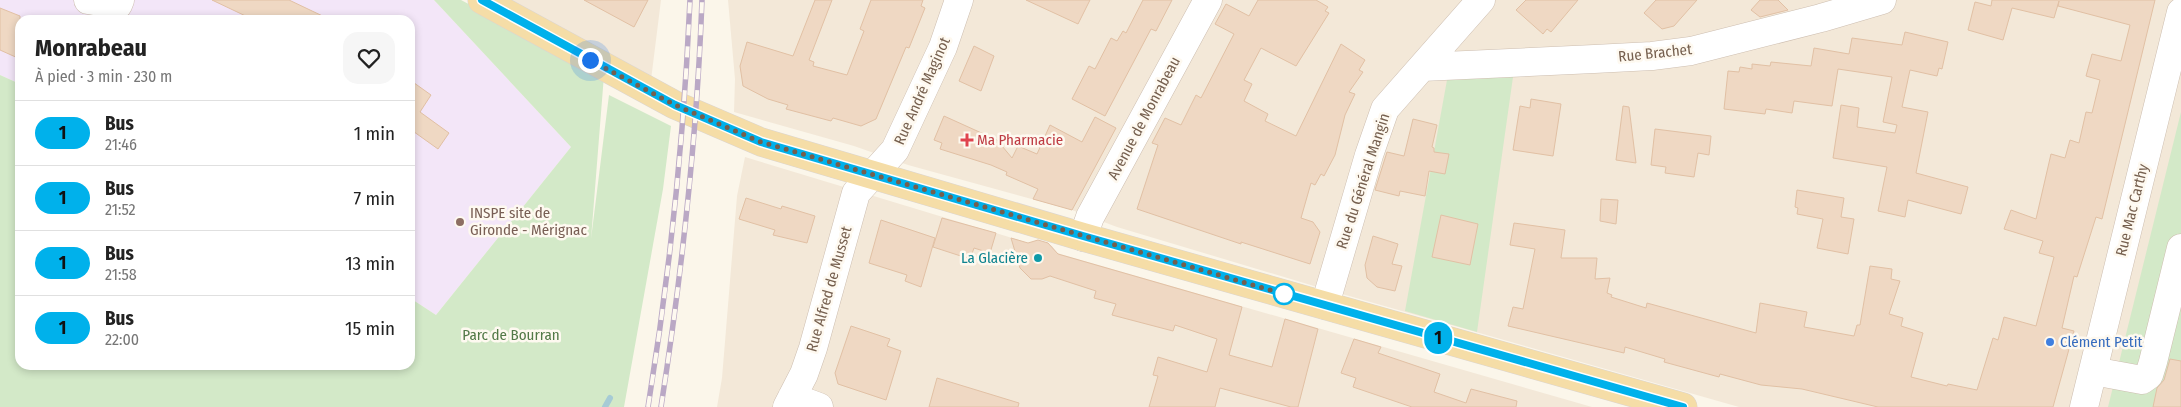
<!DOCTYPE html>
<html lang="fr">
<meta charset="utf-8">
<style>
body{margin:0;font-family:"Fira Sans Condensed",sans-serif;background:#f6f6f6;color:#222;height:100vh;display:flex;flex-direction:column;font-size:19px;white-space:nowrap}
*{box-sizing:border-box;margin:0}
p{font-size:16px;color:#767676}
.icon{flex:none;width:28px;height:28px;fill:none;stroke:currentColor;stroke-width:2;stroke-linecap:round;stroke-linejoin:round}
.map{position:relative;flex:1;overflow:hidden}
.drawer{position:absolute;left:15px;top:15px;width:400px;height:355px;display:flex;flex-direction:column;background:#fff;border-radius:15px;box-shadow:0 2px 8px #0003}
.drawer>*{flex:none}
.badge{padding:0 10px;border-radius:16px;font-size:18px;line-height:32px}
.you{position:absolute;width:25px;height:25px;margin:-12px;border:4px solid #fff;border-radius:50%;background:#1a73e8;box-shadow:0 0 0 8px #1a73e833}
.map>.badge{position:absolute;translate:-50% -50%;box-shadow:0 0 0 2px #fff}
.round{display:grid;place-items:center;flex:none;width:52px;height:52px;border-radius:15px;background:#f6f6f6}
.headline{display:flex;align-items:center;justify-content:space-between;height:85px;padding:0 20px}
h1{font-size:24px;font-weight:700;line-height:38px}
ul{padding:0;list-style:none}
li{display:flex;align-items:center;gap:15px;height:65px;padding:0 20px;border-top:1px solid #e0e0e0}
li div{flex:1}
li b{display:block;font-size:19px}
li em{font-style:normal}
li .badge{min-width:55px;font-weight:700;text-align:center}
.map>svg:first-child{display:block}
.residential{fill:#f3e8d8}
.education{fill:#f3e6f8}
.green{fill:#d3e9c8}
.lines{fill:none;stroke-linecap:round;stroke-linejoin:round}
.stream{stroke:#a6cbd5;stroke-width:6}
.building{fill:#efd8c3;stroke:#e1c0a4}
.minor-casing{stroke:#cdbeb0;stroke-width:29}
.major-casing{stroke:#dbd5d1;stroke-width:29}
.minor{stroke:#fff;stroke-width:28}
.major{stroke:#f5dda7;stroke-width:28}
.rail-casing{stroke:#baa8c5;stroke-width:5.5}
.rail{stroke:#fef9f0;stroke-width:4;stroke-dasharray:11;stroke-linecap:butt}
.line-casing{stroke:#fff;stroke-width:11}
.line{stroke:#00b1eb;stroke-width:8}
.walk{stroke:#755f4e;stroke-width:5;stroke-dasharray:0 9}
.health-dot{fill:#e0444e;stroke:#fef9f0;stroke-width:2}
.education-dot{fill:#8d6e63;stroke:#fef9f0;stroke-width:2}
.culture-dot{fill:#0f9aa8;stroke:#fef9f0;stroke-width:2}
.stop-dot{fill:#fff;stroke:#00b1eb;stroke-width:2.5}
.shop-dot{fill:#3f7fe0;stroke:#fef9f0;stroke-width:2}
.labels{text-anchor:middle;stroke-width:5;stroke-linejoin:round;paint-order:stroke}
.street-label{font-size:15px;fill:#755f4e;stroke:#fef9f0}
.health-label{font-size:15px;fill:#be3a42;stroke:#fef9f0;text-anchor:start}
.education-label{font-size:15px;fill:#785e54;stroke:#fef9f0;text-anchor:start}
.culture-label{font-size:15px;fill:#0d838f;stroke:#fef9f0;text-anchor:end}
.park-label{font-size:15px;fill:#527947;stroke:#fef9f0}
.shop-label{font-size:15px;fill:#366cbe;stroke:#fef9f0;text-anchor:start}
</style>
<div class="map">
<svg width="2181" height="407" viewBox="0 0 2181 407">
<rect width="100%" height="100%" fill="#fbf6ea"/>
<path class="residential" d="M 482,0 L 661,0 L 650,88 Z
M 728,0 L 2181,0 L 2181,407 L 1739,407 L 1314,286 L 1117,227 L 1072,210 L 908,165 L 854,146 L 734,112 L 735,79 Z
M 745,157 L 1019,240 L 1028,243 L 1042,241 L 1052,246 L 1057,253 L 1592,407 L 717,407 L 722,378 L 737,196 Z"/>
<path class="education" d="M 0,0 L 434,0 L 571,147 L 436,315 L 410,298 L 410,20 L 20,20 L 20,84 L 0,75 Z"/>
<path class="green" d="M 434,0 L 461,0 L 604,75 L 591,239 L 609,95 L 671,126 L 663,189 L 624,407 L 0,407 L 0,75 L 20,84 L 20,365 L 410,365 L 410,298 L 436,315 L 571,147 Z
M 1513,77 L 1477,332 L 1405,311 L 1447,80 Z
M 2181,112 L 2181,407 L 2108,407 Z"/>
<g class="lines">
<path class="stream" d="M 605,407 L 610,398"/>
</g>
<path class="building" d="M 212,0 L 289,0 L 331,20 L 254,20 Z
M 584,0 L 648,0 L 634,27 Z
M 815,0 L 832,0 L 809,60 L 814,62 L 813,66 L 847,75 L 864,31 L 860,29 L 871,0 L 923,0 L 921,6 L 925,8 L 909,48 L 906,47 L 876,119 L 861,126 L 833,118 L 831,121 L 786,109 L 788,105 L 768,99 L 743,86 L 740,66 L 747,42 L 793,56 Z
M 1026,0 L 1090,0 L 1078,24 Z
M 1143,0 L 1172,0 L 1156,31 L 1151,29 L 1105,116 L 1072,99 L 1089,66 L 1095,69 L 1111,38 L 1117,41 L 1123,31 L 1126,33 Z
M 1258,0 L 1316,0 L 1328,7 L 1325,11 L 1329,13 L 1296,66 L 1261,48 L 1244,80 L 1252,84 L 1244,101 L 1268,114 L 1265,121 L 1296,136 L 1341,44 L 1365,60 L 1359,70 L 1363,72 L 1349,92 L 1355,94 L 1345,115 L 1335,155 L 1324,176 L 1321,174 L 1315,185 L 1311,183 L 1301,218 L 1313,222 L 1320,232 L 1310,264 L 1241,242 L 1241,244 L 1137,209 L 1158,145 L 1152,143 L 1165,118 L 1181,125 L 1196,95 L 1201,98 L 1234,34 L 1215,24 L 1226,4 L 1249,16 Z
M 1526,0 L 1578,0 L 1551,32 L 1547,29 L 1543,34 L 1516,10 Z
M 1656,0 L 1697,0 L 1674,26 L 1662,29 L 1644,13 Z
M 1760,0 L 1778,0 L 1788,10 L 1760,17 L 1751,10 Z
M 1992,0 L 2155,0 L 2102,219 L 2096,217 L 2077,277 L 2074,276 L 2062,328 L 2074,331 L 2053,407 L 1878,407 L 1802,389 L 1761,385 L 1720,374 L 1719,377 L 1664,362 L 1665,359 L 1625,347 L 1624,353 L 1508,326 L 1513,307 L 1523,309 L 1535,249 L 1510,245 L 1514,223 L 1565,230 L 1561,258 L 1597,258 L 1595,279 L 1610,278 L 1607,293 L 1612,295 L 1611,297 L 1646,308 L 1647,303 L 1756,333 L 1760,303 L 1807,312 L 1804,327 L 1854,336 L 1857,325 L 1860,325 L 1870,266 L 1892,269 L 1891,279 L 1900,281 L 1889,314 L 1903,318 L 1901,326 L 1923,333 L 1911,377 L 1947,386 L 1948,384 L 1977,390 L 1993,338 L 1998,340 L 2004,317 L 2036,326 L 2054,257 L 2039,253 L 2043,241 L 2004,229 L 2011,210 L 2036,219 L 2051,154 L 2065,158 L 2070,140 L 2079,143 L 2086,112 L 2092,113 L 2100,80 L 2086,76 L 2092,54 L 2121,61 L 2130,25 L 2058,6 L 2059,1 L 2054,18 L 2012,8 L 2003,40 L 1968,30 L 1975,2 L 1991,6 Z
M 0,8 L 20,16 L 20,59 L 0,50 Z
M 1905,32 L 1948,42 L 1942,69 L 1939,68 L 1937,76 L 1910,70 L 1902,107 L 1928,112 L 1916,173 L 1968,187 L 1961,214 L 1908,200 L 1905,217 L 1878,211 L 1887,167 L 1833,158 L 1841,105 L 1859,108 L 1857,127 L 1895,133 L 1897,125 L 1883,122 L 1892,77 L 1838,69 L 1832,106 L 1794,101 L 1792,113 L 1766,109 L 1765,114 L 1724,109 L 1728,71 L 1739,72 L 1740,67 L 1752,69 L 1752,64 L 1770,66 L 1771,62 L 1811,66 L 1814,48 L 1849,54 L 1852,38 L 1902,45 Z
M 974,46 L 994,56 L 981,91 L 959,81 Z
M 410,80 L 431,95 L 420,112 L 449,133 L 438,149 L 410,129 Z
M 1531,99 L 1561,104 L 1553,156 L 1513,150 L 1520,106 L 1530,108 Z
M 1623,106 L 1629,107 L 1636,163 L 1616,160 Z
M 944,116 L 997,140 L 1012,158 L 1018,146 L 1037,154 L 1050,125 L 1082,142 L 1095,117 L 1116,128 L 1072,210 L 1033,199 L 1038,189 L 1006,175 L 1007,172 L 991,165 L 940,149 L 942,143 L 934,140 Z
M 1413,119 L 1437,125 L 1432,147 L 1434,148 L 1434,152 L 1449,154 L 1445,174 L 1429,171 L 1425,196 L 1400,191 L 1399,196 L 1375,190 L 1387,152 L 1404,156 Z
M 1655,129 L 1711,136 L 1709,155 L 1698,153 L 1694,177 L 1665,173 L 1666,167 L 1651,165 Z
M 1797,190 L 1844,198 L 1841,217 L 1854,219 L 1848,254 L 1817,248 L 1823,219 L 1797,214 L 1798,208 L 1795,207 Z
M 746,198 L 781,209 L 782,206 L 815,216 L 807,243 L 773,235 L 775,230 L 739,219 Z
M 1601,199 L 1618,200 L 1616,224 L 1600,221 Z
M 1441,215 L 1478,224 L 1470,265 L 1432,257 Z
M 942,218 L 996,233 L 990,253 L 974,248 L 970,259 L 933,247 Z
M 881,220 L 935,238 L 921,287 L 905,281 L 907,275 L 869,263 Z
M 1373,236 L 1398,244 L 1392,264 L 1402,266 L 1395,291 L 1377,287 L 1367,278 L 1365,265 Z
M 1011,238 L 1028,243 L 1038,240 L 1048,243 L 1058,254 L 1242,307 L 1229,355 L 1272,367 L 1285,319 L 1318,329 L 1298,407 L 1291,407 L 1220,388 L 1215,407 L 1149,407 L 1158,376 L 1153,375 L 1158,357 L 1207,372 L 1217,339 L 1175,325 L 1173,331 L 1112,315 L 1116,304 L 1094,298 L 1096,291 L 1050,276 L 1042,279 L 1031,279 L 1020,268 Z
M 851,326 L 890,339 L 887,346 L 901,351 L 886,400 L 838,384 L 835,373 Z
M 1354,339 L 1381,347 L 1378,353 L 1440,374 L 1434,392 L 1466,403 L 1471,389 L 1517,401 L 1516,407 L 1412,407 L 1353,387 L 1356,378 L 1341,373 Z
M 2170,359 L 2181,361 L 2181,407 L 2153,407 L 2157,388 L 2164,380 Z
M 937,378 L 1019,403 L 1018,407 L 929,407 Z"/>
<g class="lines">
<defs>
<path id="minor" d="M 88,0 L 118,5 L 120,0
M 1422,67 L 1594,59 L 1652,56 L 1691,51 L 1821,18 L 1882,0
M 1083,237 L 1090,217 L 1208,0
M 1325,305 L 1369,155 L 1385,109 L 1481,0
M 2093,371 L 2142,380 L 2149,375 L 2153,362 L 2181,248
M 792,397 L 819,407
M 787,407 L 804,374 L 813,348 L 856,193 L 895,150 L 943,47 L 959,0
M 2084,407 L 2181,12"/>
<path id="major" d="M 482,0 L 675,105 L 761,142 L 1083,237 L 1683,407"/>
</defs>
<use href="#minor" class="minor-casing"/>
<use href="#major" class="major-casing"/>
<use href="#minor" class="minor"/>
<use href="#major" class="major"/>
<defs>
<path id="rail" d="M 648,407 C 670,272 684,137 690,0
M 661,407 C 682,272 697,137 702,0"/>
</defs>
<use href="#rail" class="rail-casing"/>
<use href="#rail" class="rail"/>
</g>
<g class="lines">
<defs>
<path id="line" d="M 482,0 L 675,105 L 761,142 L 1083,236 L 1683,407"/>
</defs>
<use href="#line" class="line-casing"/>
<use href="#line" class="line"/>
<path class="walk" d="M 590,60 L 675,105 L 761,142 L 1291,296 L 1284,294"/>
</g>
<path class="health-dot" d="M964.5 132.5h5v5h5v5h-5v5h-5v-5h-5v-5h5z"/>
<circle class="education-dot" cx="460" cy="222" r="5"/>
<circle class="culture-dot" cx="1038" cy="258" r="5"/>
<circle class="stop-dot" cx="1284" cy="294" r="10"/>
<circle class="shop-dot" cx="2050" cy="342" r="5"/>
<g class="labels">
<g class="street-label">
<text transform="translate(1655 53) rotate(-6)" y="5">Rue Brachet</text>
<text transform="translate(922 91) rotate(-66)" y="5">Rue André Maginot</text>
<text transform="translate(1144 118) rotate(-62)" y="5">Avenue de Monrabeau</text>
<text transform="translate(1363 181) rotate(-72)" y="5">Rue du Général Mangin</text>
<text transform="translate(2132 210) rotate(-76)" y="5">Rue Mac Carthy</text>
<text transform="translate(829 289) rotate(-74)" y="5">Rue Alfred de Musset</text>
</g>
<g class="health-label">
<text x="977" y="145">Ma Pharmacie</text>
</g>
<g class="education-label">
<text x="470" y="218">INSPE site de<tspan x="470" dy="17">Gironde - Mérignac</tspan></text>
</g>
<g class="culture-label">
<text x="1028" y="263">La Glacière</text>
</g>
<g class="park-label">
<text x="511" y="340">Parc de Bourran</text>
</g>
<g class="shop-label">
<text x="2060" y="347">Clément Petit</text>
</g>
</g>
</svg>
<div class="you" style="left:590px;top:60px"></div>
<b class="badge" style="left:1438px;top:338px;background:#00b1eb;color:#111">1</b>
<section class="drawer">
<div class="headline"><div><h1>Monrabeau</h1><p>À pied · 3 min · 230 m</p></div><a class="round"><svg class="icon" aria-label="heart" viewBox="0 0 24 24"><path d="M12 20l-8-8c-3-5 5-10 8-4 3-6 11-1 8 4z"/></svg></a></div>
<ul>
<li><span class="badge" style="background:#00b1eb;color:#111">1</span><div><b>Bus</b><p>21:46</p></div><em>1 min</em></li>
<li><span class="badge" style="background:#00b1eb;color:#111">1</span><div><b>Bus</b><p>21:52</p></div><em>7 min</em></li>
<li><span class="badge" style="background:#00b1eb;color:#111">1</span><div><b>Bus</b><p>21:58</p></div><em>13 min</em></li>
<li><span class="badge" style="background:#00b1eb;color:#111">1</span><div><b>Bus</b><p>22:00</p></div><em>15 min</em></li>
</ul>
</section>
</div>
